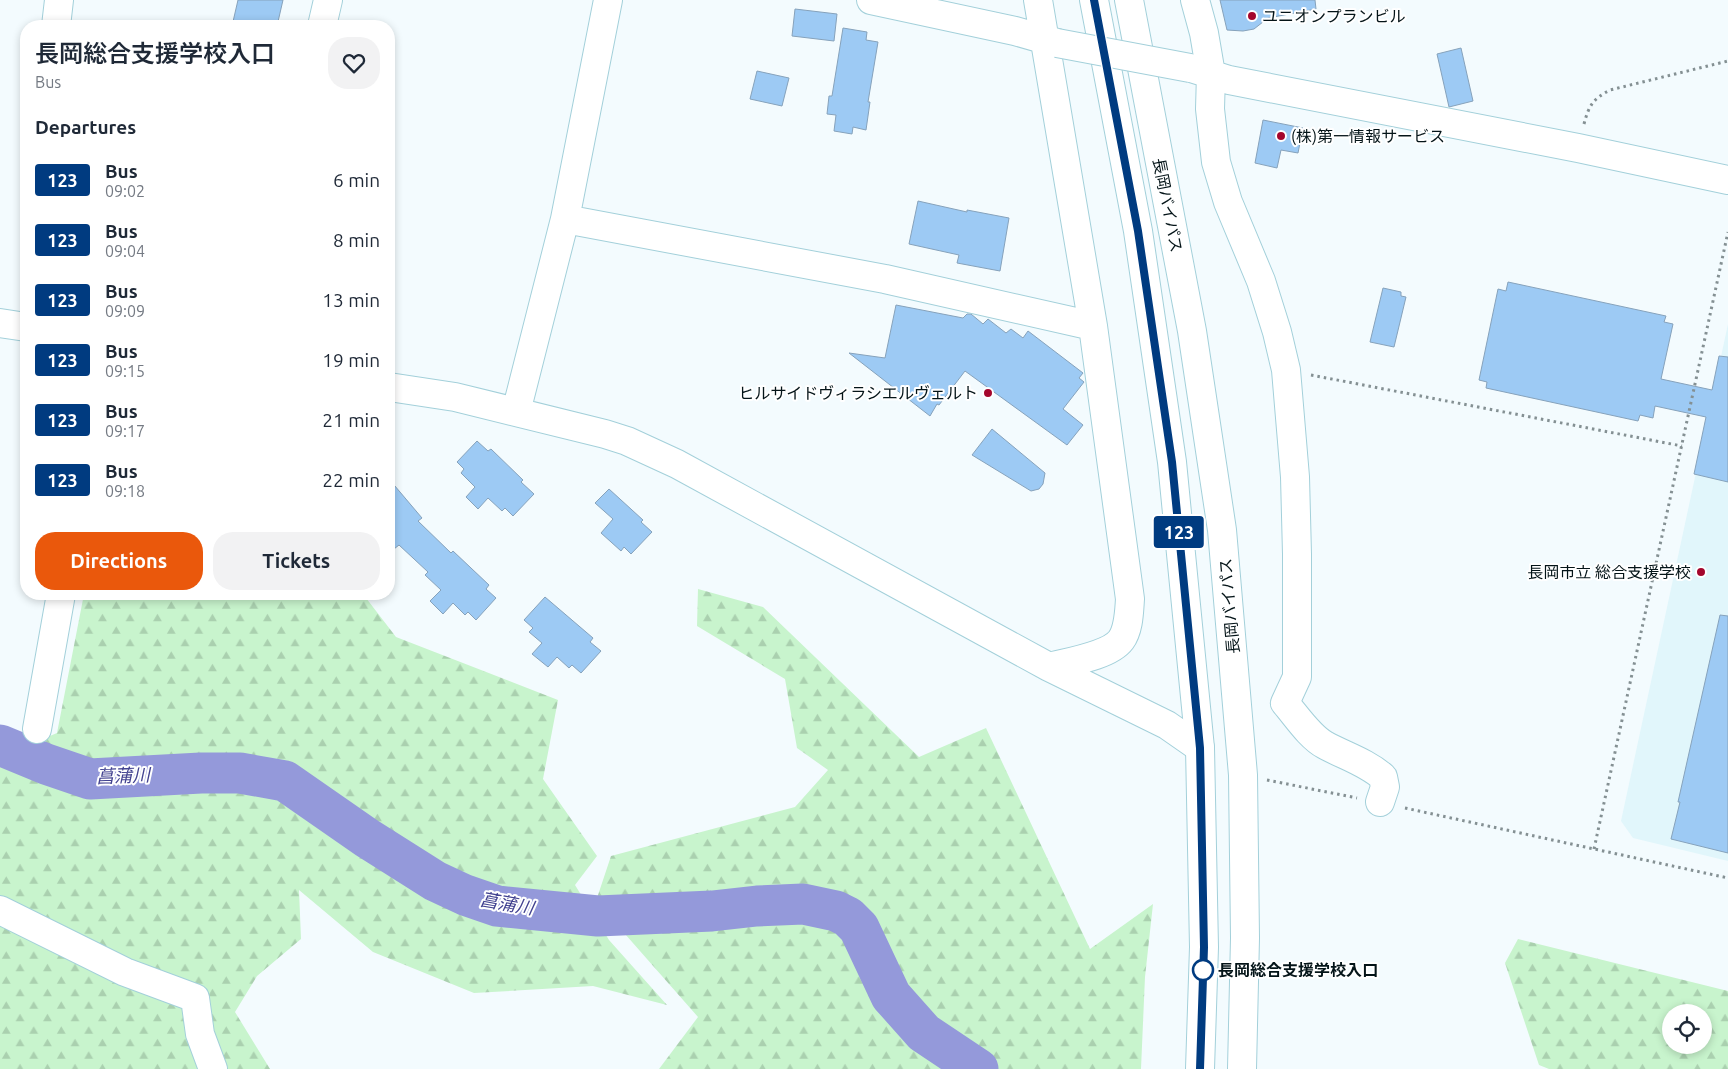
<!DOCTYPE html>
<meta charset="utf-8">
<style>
body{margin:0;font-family:Ubuntu,"Noto Sans JP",sans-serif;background:#f2f2f3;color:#1f2937;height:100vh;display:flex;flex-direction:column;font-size:19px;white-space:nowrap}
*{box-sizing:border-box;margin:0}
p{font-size:16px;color:#747a83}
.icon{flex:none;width:28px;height:28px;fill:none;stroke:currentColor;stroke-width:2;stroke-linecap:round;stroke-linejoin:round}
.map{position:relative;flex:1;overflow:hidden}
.sheet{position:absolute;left:20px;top:20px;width:375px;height:580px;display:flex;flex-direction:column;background:#fff;border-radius:20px;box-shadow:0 2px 8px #0003}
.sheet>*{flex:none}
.badge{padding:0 10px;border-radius:4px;font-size:18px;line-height:32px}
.buttons{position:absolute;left:1662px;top:1004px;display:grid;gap:10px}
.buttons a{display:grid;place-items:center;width:50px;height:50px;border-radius:50%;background:#fff;box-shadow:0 2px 8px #0003;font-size:25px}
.map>.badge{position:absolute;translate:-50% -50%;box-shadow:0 0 0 2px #fff}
h2{padding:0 15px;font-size:19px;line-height:45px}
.round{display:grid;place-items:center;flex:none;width:52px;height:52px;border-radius:20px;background:#f2f2f3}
.head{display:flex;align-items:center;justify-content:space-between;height:85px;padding:0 15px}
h1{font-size:24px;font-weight:600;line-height:38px}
.button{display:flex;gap:10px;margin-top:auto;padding:10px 15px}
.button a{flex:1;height:58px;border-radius:20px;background:#ea580c;color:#fff;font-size:20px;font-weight:600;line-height:58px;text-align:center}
.button a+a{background:#f2f2f3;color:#1f2937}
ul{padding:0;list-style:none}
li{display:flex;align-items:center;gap:15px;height:60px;padding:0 15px}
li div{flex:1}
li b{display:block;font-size:19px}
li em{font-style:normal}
li .badge{min-width:55px;font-weight:700;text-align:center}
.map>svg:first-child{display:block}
.built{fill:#e1f6fb}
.forest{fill:url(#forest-firs);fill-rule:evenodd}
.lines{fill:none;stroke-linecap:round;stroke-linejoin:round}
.river{stroke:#9499da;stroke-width:41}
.building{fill:#9dcaf4;stroke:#86a2bb}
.minor-casing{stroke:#a3d0da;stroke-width:30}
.highway-casing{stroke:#a3d0da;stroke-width:30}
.path{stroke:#849093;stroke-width:3;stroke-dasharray:2.5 4;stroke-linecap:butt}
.minor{stroke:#fff;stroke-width:28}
.highway{stroke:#fff;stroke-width:28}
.minor-bridge-casing{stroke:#a3d0da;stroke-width:30;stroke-linecap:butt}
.minor-bridge{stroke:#fff;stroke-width:28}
.line-casing{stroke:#fff;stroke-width:11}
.line{stroke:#003b80;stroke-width:8}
.poi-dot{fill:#a4062d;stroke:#fff;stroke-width:2}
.stop-dot{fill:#fff;stroke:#003b80;stroke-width:2.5}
.labels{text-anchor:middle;stroke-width:4;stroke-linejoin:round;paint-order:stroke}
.poi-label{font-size:16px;fill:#041418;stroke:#fff;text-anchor:start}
.street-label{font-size:16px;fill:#041418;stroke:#fff}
.stop-label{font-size:16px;font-weight:bold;fill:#041418;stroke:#fff;text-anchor:start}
.water-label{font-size:18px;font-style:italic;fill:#424290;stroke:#fff}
</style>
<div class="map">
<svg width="1728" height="1069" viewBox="0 0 1728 1069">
<defs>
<pattern id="forest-firs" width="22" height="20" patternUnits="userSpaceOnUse" patternTransform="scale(1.25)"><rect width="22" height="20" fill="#c8f4cd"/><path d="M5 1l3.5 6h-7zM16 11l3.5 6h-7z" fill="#aad0af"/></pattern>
</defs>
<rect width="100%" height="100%" fill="#f3fbfe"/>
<path class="built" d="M 1728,324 L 1728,861 L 1633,838 L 1621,821 Z"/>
<path class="forest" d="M 698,589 L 763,607 L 919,757 L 986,728 L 1090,949 L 1153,904 L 1145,977 L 1141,1069 L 659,1069 L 698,1017 L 596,901 L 611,856 L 795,807 L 828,770 L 797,748 L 785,679 L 697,626 Z
M 84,594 L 363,594 L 396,637 L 558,700 L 543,779 L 597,856 L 575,885 L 609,940 L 667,1005 L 593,986 L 474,993 L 373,952 L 299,890 L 301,939 L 257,976 L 235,1012 L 270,1069 L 0,1069 L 0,757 L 57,733 Z
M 1518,939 L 1728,991 L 1728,1069 L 1549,1069 L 1539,1065 L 1505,963 ZM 1704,1012 L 1704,1045 L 1671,1045 L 1671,1012 Z"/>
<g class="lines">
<path class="river" d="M 0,745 L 46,764 L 90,779 L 201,773 L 240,773 L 285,781 L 367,838 L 435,881 L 465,895 L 497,906 L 598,916 L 712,911 L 757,906 L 803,904 L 836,911 L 848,917 L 859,928 L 891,996 L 924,1033 L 978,1069"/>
</g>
<path class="building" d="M 238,0 L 283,0 L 277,26 L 232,26 Z
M 1220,0 L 1315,0 L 1316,9 L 1268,18 L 1254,29 L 1243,31 L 1227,30 Z
M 795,9 L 837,14 L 834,41 L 792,36 Z
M 843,28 L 867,32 L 866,40 L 878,42 L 868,102 L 870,102 L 866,130 L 853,127 L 852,134 L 834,131 L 836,115 L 827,114 L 829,96 L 832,96 Z
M 1461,48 L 1473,101 L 1449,107 L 1437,54 Z
M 757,71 L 789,78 L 782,106 L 750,99 Z
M 1263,120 L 1303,128 L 1298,153 L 1281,150 L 1277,168 L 1255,163 Z
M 918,201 L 967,212 L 967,210 L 1009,218 L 1000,271 L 957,263 L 959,255 L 909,244 Z
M 1508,282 L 1666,316 L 1664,322 L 1673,324 L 1661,379 L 1712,390 L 1719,356 L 1728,357 L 1728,482 L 1694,474 L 1706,417 L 1655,406 L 1653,418 L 1640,415 L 1638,421 L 1486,388 L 1487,382 L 1479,380 L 1498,289 L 1506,291 Z
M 1383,288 L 1401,292 L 1401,296 L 1406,297 L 1394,347 L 1370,342 Z
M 896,305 L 963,318 L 967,314 L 971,314 L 983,324 L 988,319 L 1006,333 L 1011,329 L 1023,338 L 1028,331 L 1083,373 L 1079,378 L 1084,382 L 1063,409 L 1083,425 L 1067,445 L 965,371 L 939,405 L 937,404 L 930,416 L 849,353 L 885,358 Z
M 992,429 L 1045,473 L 1043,484 L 1039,489 L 1031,491 L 972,455 Z
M 477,441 L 488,451 L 491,449 L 523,480 L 521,482 L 534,494 L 513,516 L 505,508 L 502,511 L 488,498 L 478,509 L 466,497 L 475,487 L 461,473 L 464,469 L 457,462 Z
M 389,479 L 422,518 L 418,521 L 451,553 L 453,551 L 489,585 L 486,589 L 496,598 L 476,620 L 468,612 L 465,615 L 453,603 L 443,614 L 430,601 L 441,590 L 425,575 L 428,572 L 399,545 L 389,553 Z
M 609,489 L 643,520 L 641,522 L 652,532 L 631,554 L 624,547 L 621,551 L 601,533 L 613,519 L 595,503 Z
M 545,597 L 593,638 L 590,642 L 601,651 L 581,673 L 572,665 L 569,668 L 557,657 L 548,667 L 532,654 L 542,643 L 529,632 L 533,628 L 524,620 Z
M 1720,615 L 1728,616 L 1728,853 L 1671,839 L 1680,802 L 1678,802 Z"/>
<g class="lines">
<defs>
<path id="minor" d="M 871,0 L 1015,31 L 1057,43
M 1038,0 L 1093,326 L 1130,599 C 1129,612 1129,629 1121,640 C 1109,656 1068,662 1049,667
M 1195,0 L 1204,33 L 1211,74 L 1210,109 L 1216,162 L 1228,202 L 1261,281 L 1277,332 L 1286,370 L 1295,477 L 1297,554 L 1297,677 L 1285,703 C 1297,717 1310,737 1325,745 C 1345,756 1366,762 1383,777 L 1385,787 L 1380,802
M 56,26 L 59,0
M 322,26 L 328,0
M 1194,69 L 1229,80 L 1578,148 L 1728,180
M 565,219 L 885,279 L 1093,326
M 0,323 L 26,327
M 389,387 L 455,397 L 605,434 L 627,441 L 677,464 L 1049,667 L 1167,725 L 1200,748
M 516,412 L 565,219 L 608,0
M 37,729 L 61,594
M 0,910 L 125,972 L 195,998 L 200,1034 L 213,1069"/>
<path id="highway" d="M 1094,0 L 1138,231 L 1172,462 L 1200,748 L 1204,947 L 1200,1069
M 1129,0 L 1192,331 L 1222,530 L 1243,775 L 1245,938 L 1242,1069"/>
</defs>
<use href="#minor" class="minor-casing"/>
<use href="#highway" class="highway-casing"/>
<path class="path" d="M 1584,124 C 1589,105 1593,99 1610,90 L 1728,61
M 1311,375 L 1682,446
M 1267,780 L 1357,798
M 1405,808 L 1728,878
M 1594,849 L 1728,232"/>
<use href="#minor" class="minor"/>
<use href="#highway" class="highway"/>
<defs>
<path id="minor-bridge" d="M 1057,43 L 1190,68"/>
</defs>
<use href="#minor-bridge" class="minor-bridge-casing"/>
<use href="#minor-bridge" class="minor-bridge"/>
</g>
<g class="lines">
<defs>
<path id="line" d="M 1094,0 L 1138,231 L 1172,462 L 1200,748 L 1204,947 L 1200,1069"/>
</defs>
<use href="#line" class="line-casing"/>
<use href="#line" class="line"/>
</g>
<g class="poi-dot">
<circle cx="1252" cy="16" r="5"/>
<circle cx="1281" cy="136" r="5"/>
<circle cx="988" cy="393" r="5"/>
<circle cx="1701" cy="572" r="5"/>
</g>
<circle class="stop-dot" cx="1203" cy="970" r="10"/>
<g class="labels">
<g class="poi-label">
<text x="1262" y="22">ユニオンプランビル</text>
<text x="1291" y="142">(株)第一情報サービス</text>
<text x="978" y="399" text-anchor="end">ヒルサイドヴィラシエルヴェルト</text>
<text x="1691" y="578" text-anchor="end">長岡市立 総合支援学校</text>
</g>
<g class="street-label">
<text transform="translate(1168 205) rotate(79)" y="6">長岡バイパス</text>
<text transform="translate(1229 606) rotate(-95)" y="6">長岡バイパス</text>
</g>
<g class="stop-label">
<text x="1218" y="976">長岡総合支援学校入口</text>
</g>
<g class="water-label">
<text transform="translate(123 776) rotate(-2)" y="6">菖蒲川</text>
<text transform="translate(507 904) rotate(10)" y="6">菖蒲川</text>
</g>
</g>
</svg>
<div class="buttons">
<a><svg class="icon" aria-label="locate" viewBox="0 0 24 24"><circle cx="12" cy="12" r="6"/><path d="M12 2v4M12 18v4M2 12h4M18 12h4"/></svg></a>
</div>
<b class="badge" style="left:1179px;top:532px;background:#003b80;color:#fff">123</b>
<section class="sheet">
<div class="head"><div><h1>長岡総合支援学校入口</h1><p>Bus</p></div><a class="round"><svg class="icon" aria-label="heart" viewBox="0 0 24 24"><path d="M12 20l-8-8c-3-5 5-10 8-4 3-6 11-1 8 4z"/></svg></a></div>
<h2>Departures</h2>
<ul>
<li><span class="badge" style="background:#003b80;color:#fff">123</span><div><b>Bus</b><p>09:02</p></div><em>6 min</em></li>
<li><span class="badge" style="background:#003b80;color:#fff">123</span><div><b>Bus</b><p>09:04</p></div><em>8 min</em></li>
<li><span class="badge" style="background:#003b80;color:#fff">123</span><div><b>Bus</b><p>09:09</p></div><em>13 min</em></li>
<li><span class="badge" style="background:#003b80;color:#fff">123</span><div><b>Bus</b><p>09:15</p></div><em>19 min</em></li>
<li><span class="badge" style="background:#003b80;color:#fff">123</span><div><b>Bus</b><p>09:17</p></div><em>21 min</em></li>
<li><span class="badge" style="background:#003b80;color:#fff">123</span><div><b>Bus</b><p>09:18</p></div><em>22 min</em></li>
</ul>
<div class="button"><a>Directions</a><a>Tickets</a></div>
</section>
</div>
